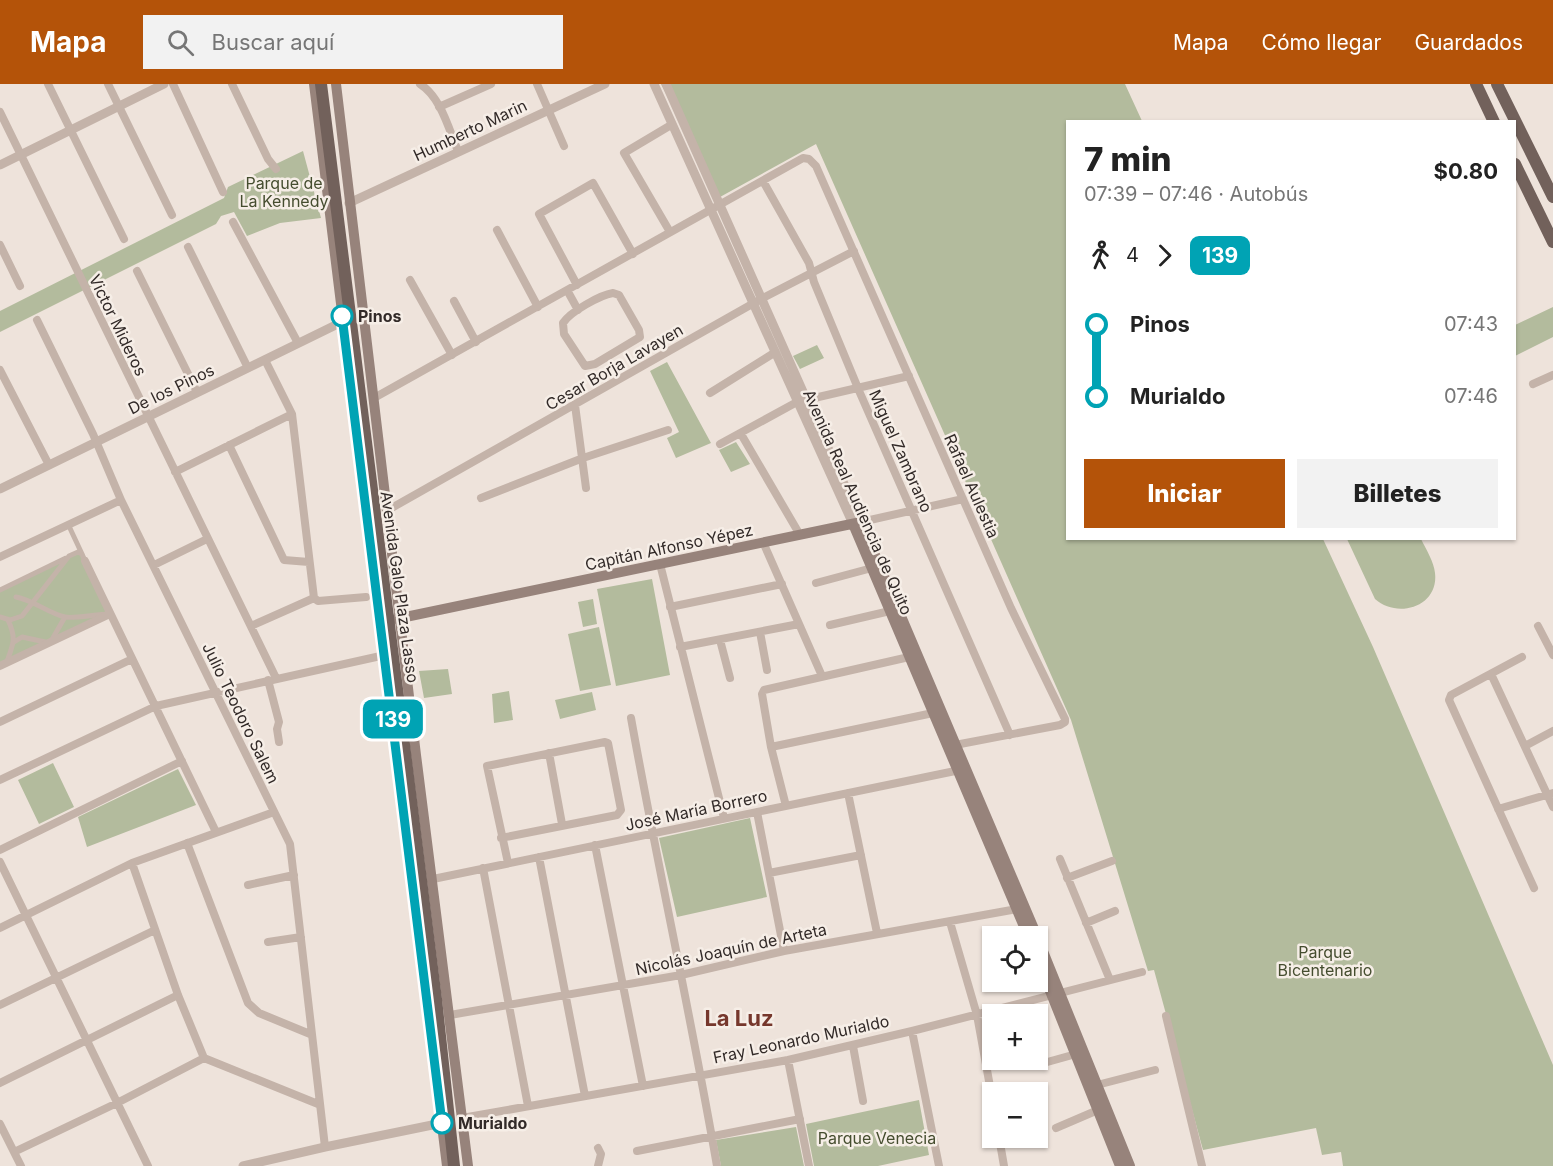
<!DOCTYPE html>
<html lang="es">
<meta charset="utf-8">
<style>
body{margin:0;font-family:Inter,sans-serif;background:#f2f2f2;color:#222;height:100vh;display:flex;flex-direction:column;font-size:22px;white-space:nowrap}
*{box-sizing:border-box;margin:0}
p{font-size:20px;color:#767676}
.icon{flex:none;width:33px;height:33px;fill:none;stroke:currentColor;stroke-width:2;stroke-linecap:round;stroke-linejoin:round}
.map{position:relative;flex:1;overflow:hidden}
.details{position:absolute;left:1066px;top:36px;width:450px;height:420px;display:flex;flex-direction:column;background:#fff;border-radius:0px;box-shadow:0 2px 4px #0004}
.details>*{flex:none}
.badge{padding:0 12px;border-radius:9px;font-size:21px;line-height:39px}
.controls{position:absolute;left:982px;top:842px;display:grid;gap:12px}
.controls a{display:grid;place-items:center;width:66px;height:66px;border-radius:0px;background:#fff;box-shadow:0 2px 4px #0004;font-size:30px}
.map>.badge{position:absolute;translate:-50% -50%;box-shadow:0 0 0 3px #fff}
.legs{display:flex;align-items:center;gap:9px;height:66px;padding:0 18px;font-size:20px}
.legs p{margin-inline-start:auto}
.overview{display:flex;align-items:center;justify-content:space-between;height:102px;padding:0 18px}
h1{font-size:33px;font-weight:800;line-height:45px}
.button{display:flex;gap:12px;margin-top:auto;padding:12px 18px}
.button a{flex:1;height:69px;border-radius:0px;background:#b45309;color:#fff;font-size:24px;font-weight:800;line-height:69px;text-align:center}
.button a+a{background:#f2f2f2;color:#222}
ul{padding:0 18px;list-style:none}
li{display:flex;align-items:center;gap:21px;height:72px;font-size:22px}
li i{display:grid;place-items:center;width:9px;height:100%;margin:0 8px;background:currentColor}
li i::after{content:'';width:15px;height:15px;margin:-8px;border:4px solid;border-radius:50%;background:#fff}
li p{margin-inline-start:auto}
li:first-child i{background:linear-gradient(#0000 50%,currentColor 0)}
li:last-child i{background:linear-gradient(currentColor 50%,#0000 0)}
header{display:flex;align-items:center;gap:36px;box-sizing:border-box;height:84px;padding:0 30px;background:#b45309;color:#fff}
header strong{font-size:28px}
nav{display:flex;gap:33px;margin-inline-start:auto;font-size:21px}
.search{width:420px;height:54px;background:#f2f2f2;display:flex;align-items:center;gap:15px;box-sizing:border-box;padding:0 21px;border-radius:0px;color:#767676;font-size:22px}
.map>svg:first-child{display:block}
.green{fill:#b3bb9d}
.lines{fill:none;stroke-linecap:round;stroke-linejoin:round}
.pedestrian{stroke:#c4b3a9;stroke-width:5}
.minor{stroke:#c4b3a9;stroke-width:8}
.tertiary{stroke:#c4b3a9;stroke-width:9}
.secondary{stroke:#97837b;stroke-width:10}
.primary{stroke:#72615b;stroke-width:12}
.line-1-casing{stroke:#fff;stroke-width:14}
.line-1{stroke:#00a3b4;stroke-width:9}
.stop-1-dot{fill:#fff;stroke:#00a3b4;stroke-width:3}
.labels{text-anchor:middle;stroke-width:5;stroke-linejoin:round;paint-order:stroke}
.street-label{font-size:16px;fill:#322a28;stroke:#f6eee7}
.park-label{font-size:16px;fill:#454d2f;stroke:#f6eee7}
.stop-label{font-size:16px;font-weight:bold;fill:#322a28;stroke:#f6eee7;text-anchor:start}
.district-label{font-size:22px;font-weight:bold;fill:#76372c;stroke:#f6eee7}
</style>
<header>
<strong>Mapa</strong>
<div class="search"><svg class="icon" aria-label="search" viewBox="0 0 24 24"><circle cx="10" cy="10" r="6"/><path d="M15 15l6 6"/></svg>Buscar aquí</div>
<nav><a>Mapa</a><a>Cómo llegar</a><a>Guardados</a></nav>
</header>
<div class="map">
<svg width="1553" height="1082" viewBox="0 0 1553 1082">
<rect width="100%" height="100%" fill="#eee3db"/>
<path class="green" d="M 661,0 L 1125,0 L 1142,37 L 1068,38 L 1068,454 L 1323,455 L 1373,563 L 1553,981 L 1553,1082 L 1343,1082 L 1341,1068 L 1322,1071 L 1316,1044 L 1203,1066 L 1154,886 L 1148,887 L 1071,636 L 816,60 L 720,113 Z
M 303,67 L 321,134 L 280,139 L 247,152 L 234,128 L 221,132 L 216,140 L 0,248 L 0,227 L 224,114 L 228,103 Z
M 1553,223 L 1553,253 L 1515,272 L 1515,241 Z
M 817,261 L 824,274 L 800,285 L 793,272 Z
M 667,278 L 711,359 L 676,374 L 667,354 L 679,348 L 650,287 Z
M 736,358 L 750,380 L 731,388 L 719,366 Z
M 1347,455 L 1421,455 C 1426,465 1434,478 1435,489 C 1439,523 1397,535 1375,515 Z
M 74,470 L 82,471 L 110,530 L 0,582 L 0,506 Z
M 652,495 L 670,591 L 616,602 L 597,505 Z
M 593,515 L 597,540 L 583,543 L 578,518 Z
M 599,543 L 611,601 L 580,607 L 568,550 Z
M 448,585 L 452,610 L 424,614 L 419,587 Z
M 509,607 L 513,636 L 494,639 L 492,610 Z
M 592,608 L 596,626 L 560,635 L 555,616 Z
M 53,679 L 74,723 L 39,740 L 18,696 Z
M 178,685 L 196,721 L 87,763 L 78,733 Z
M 750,734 L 767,813 L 677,833 L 659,754 Z
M 919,1016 L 929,1071 L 878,1082 L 814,1082 L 806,1040 Z
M 796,1043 L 804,1082 L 721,1082 L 716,1056 Z"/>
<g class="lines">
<path class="pedestrian" d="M 68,440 L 82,470
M 0,506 L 66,474
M 16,513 C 33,516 50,530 65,533 C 73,535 97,530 109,530
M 0,533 L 10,536 L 22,532 L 69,472 L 78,468 L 82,470 L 85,477
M 14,558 L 22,553 L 50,559 L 65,533
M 6,580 C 13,561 17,555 8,536"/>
<path class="minor" d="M 48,0 L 124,155
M 108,0 L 172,131
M 173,0 L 223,108
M 232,0 L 268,75 L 276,85
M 420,0 C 441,13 449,46 458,67
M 537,0 L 564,62
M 439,23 L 491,0
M 0,28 L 276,594
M 763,97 L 809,179 L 814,198 L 860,309 L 1010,651
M 233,138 L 298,259
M 497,146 L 538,223
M 670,148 L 624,69 L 671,41
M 0,161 L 20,202
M 188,163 L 248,284
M 137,187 L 197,308
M 410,196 L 452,271
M 577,201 L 539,130 L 593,99 L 633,170
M 567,206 L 578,226
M 613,209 L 619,211 L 639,246 L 640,253 L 595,280 L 585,282 L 564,250 L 563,239 C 570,228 600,211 613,209 Z
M 454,217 L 476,258
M 37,236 L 93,350 L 121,416 L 290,760 L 325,1063
M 265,276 L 292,330 L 314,514
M 0,286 L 49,381
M 1533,300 L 1553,291
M 710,309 L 774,269
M 374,314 L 803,74 L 809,75 L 816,82 L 1011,524 L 1065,635 L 1065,638 L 1060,641 L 955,661
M 575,321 L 586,404
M 741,350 L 800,451
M 720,360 L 797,318 L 909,292
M 229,361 L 284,476 L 309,478
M 175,388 L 292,330
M 481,414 L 583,374 L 668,346
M 388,426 L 761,215 L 854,167
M 861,438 L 963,415
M 763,458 L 822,592
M 0,473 L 121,416
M 85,477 L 216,748
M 660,480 L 724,734
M 154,481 L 207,455
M 816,499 L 872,484
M 314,514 L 318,517 L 366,513
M 670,523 L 782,500
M 830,541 L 890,527
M 251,542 L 314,514
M 1538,542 L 1553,571
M 760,548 L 767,586
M 720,556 L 730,594
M 680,563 L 799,540
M 1522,573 L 1451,611 L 1449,616 L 1534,804
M 0,582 L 110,530
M 1491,590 L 1553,723
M 268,596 L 279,638 L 277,645 L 279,658
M 631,634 C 658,784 691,932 717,1082
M 0,638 L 132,575
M 1525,662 L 1553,647
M 771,663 L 933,629
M 549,669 L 562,740
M 0,696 L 156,622 L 385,571
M 848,709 L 877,849
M 786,722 L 771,663 L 762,610 L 764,606 L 909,573
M 1498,725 L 1553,709
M 757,728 L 784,867
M 501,754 L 617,731 L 621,726 L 608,659 L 605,658 L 487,682 L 508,779
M 187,759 L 248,919 L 259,929 L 310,950
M 595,761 L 643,1002
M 0,766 L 182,677
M 539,773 L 585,1012
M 1060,775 L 1110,896
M 0,778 L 148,1082
M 132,779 L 178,911 L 204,974 L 318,1020
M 483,784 L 528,1022
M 769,789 L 861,771
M 1067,794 L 1112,777
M 433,795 L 960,686
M 248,801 L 294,791
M 950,838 L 977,931 L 993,1019
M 1086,839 L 1115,827
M 0,844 L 132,779 L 274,728
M 268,858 L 301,853
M 0,921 L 155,846
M 450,931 L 681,891 L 784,867 L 1017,825
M 1166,932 L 1202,1082
M 912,947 L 939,1082
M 853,962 L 863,1017
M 788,976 L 809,1082
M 1033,982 L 1076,970
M 0,999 L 178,911
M 1097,1001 L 1155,986
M 462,1034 L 788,976 L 912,947 L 1142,888
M 0,1040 L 21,1082
M 1056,1044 L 1098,1026
M 999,1053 L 1004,1082
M 637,1067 L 800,1035
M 14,1068 L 117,1019 L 204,974
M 598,1082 L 601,1070 L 598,1064"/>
<path class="tertiary" d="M 654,0 L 853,440
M 666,0 L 861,438
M 0,81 L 164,0
M 349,119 L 605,0
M 0,405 L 348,235
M 243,1082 L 325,1063 L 442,1039"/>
<path class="secondary" d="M 314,0 L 447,1082
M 336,0 L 416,671 L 468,1082
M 853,440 L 1028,852
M 396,535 L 861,438 L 1037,852
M 1038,855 L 1130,1082
M 1038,877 L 1120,1082"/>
<path class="primary" d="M 321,0 L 436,915 L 454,1082
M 1476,0 L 1494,38
M 1497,0 L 1553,113
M 1515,80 L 1553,158"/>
</g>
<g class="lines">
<defs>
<path id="line-1" d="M 342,232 L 442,1039"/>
</defs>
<use href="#line-1" class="line-1-casing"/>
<use href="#line-1" class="line-1"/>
</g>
<g class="stop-1-dot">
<circle cx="342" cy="232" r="10"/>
<circle cx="442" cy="1039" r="10"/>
</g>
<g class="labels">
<g class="street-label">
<text transform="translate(470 46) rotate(-25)" y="6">Humberto Marin</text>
<text transform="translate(118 241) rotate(64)" y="6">Victor Mideros</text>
<text transform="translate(614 283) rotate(-30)" y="6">Cesar Borja Lavayen</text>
<text transform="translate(171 305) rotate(-26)" y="6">De los Pinos</text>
<text transform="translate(901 367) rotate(66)" y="6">Miguel Zambrano</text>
<text transform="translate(972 402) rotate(66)" y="6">Rafael Aulestia</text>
<text transform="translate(858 418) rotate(66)" y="6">Avenida Real Audiencia de Quito</text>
<text transform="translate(669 463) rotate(-12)" y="6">Capitán Alfonso Yépez</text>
<text transform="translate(400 503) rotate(82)" y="6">Avenida Galo Plaza Lasso</text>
<text transform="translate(241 629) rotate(64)" y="6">Julio Teodoro Salem</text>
<text transform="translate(696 726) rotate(-12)" y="6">José María Borrero</text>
<text transform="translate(731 865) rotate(-12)" y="6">Nicolás Joaquín de Arteta</text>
<text transform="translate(801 955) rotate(-12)" y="6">Fray Leonardo Murialdo</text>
</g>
<g class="park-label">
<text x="284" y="105">Parque de<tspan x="284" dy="18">La Kennedy</tspan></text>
<text x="1325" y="874">Parque<tspan x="1325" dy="18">Bicentenario</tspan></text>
<text x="877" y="1060">Parque Venecia</text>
</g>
<g class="stop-label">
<text x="358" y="238">Pinos</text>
<text x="458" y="1045">Murialdo</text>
</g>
<g class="district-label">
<text x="739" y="942">La Luz</text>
</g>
</g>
</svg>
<div class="controls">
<a><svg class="icon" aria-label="locate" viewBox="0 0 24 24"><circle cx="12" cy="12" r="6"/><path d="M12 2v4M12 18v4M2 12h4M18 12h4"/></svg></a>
<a>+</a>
<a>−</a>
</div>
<b class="badge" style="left:393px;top:635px;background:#00a3b4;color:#fff">139</b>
<section class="details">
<div class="overview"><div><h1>7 min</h1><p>07:39 – 07:46 · Autobús</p></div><b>$0.80</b></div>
<div class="legs"><svg class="icon" aria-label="walk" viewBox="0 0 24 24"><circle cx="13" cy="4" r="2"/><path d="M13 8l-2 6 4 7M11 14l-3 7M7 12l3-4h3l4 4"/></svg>4<svg class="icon" aria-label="forward" viewBox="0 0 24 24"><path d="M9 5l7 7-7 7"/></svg><b class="badge" style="background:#00a3b4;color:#fff">139</b></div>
<ul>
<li><i style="color:#00a3b4"></i><b>Pinos</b><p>07:43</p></li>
<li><i style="color:#00a3b4"></i><b>Murialdo</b><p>07:46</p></li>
</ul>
<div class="button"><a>Iniciar</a><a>Billetes</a></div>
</section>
</div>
